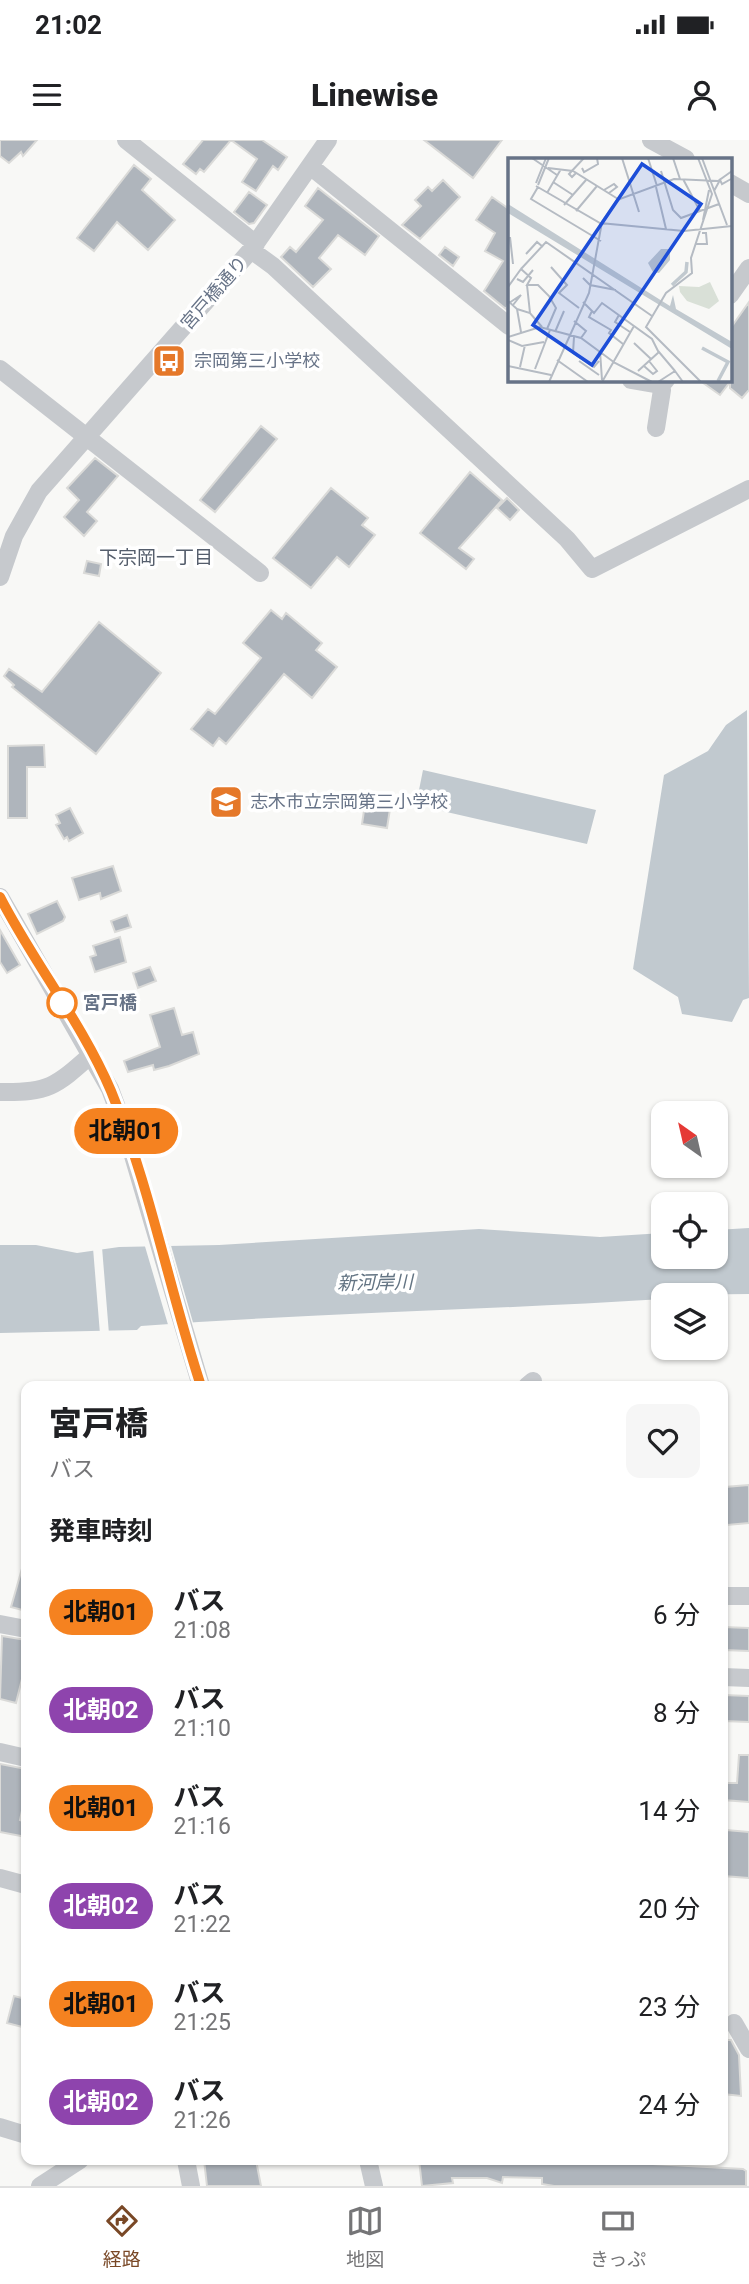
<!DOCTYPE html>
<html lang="ja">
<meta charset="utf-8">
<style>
body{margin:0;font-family:Roboto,"Noto Sans JP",sans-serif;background:#f6f6f6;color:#202124;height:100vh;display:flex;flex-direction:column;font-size:26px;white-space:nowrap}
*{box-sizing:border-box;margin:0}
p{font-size:23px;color:#757577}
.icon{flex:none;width:38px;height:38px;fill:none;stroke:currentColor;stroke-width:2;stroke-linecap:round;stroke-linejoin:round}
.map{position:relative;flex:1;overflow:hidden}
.panel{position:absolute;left:21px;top:1241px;width:707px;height:784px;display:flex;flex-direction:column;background:#fff;border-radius:14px;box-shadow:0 2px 5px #0004}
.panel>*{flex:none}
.badge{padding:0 14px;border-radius:23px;font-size:24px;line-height:46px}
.needle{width:46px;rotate:326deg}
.tools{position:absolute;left:651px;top:961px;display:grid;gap:14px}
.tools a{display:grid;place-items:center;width:77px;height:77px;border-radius:14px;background:#fff;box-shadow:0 2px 5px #0004;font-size:35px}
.map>.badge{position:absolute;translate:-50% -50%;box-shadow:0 0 0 4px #fff}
h2{padding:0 28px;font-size:26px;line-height:63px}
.round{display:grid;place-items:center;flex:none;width:74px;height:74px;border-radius:14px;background:#f6f6f6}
.summary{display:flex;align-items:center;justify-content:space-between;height:119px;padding:0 28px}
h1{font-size:33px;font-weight:800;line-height:52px}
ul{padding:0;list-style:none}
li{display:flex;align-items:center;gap:21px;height:98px;padding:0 28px}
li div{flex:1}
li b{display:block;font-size:26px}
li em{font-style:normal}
li .badge{min-width:77px;font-weight:700;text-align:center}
.status{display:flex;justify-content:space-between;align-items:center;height:49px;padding:0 35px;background:#fff;direction:ltr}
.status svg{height:19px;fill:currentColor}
header{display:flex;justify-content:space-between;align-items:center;height:91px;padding:0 28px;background:#fff;font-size:32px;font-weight:800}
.dock{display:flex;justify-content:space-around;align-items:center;height:98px;border-top:2px solid #e0e0e0;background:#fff;font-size:19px;color:#757577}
.dock a{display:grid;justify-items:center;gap:4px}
.dock .current{color:#794826}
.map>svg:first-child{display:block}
.water{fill:#c1c9cf}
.pier{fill:#f8f8f6}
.building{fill:#afb5bc;stroke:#dadad8;stroke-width:2}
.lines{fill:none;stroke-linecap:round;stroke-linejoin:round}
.minor{stroke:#c6c9cd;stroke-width:18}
.line-casing{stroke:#fff;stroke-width:16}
.line{stroke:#f58220;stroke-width:10}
.stop-dot{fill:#fff;stroke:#f58220;stroke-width:3.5}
.labels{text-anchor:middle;stroke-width:7;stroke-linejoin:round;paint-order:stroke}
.street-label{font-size:18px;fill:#677387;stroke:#fff}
.poi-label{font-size:18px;fill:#677387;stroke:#fff;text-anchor:start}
.stop-label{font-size:18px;font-weight:bold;fill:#677387;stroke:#fff;text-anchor:start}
.neighbourhood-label{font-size:19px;fill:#555e6c;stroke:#fff}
.water-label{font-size:19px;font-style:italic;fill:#637483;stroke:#fff}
.inset-river{fill:none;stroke:#c1c9cf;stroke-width:3.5}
.inset-road{fill:none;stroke:#b5bbc3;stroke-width:2}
.view{fill:#1d4ed8;fill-opacity:0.15;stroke:#1d4ed8;stroke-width:3.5}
.inset-edge{fill:none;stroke:#677387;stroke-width:3.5}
</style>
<div class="status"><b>21:02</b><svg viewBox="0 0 49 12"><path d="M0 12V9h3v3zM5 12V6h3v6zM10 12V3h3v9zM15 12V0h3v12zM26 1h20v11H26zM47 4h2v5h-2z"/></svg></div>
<header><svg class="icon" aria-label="menu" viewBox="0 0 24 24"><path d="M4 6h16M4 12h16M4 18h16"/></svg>Linewise<svg class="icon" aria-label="person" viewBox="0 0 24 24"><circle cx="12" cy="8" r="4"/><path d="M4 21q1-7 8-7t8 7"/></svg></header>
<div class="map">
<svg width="749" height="2046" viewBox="0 0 749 2046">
<rect width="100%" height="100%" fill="#f8f8f6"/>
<path class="water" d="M 747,570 L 749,858 L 743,860 L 732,882 L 682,874 L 678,857 L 633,829 L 664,635 L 708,611 L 726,585 Z
M 423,630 L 596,670 L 587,704 L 416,665 Z
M 749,1088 L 749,1154 L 663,1155 L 663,1159 C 489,1170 315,1173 141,1186 L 137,1190 L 0,1193 L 0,1105 L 36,1105 L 77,1113 L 119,1107 L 219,1105 L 479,1089 L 600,1097 L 663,1093 L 663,1116 L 716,1116 L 716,1090 Z"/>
<path class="pier" d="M 170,1102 L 194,1186 L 169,1188 L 144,1103 Z
M 102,1107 L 109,1194 L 100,1194 L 93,1108 Z"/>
<path class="building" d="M 0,0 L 37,0 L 23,16 L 21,12 L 9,23 L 0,16 Z
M 203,0 L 231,0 L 204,32 L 200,29 L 196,34 L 183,24 Z
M 231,0 L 262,0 L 287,17 L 278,30 L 273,26 L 256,51 L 242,42 L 257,19 Z
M 424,0 L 502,0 L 473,38 Z
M 134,25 L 151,39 L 142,50 L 175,80 L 148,110 L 117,82 L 94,111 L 77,98 Z
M 443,40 L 460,57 L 420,99 L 402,85 L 421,66 L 415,60 L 428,47 L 432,51 Z
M 318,48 L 379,96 L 365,115 L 338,95 L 319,118 L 331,129 L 313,147 L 281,117 L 290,107 L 296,112 L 323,80 L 305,66 Z
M 249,52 L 267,65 L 254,83 L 249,84 L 234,72 Z
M 492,57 L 509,69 L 509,163 L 506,169 L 484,151 L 503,121 L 485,111 L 495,93 L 476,80 Z
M 445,107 L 459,117 L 453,126 L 439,115 Z
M 749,162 L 749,250 L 742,258 L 730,248 L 730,242 L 720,255 L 699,240 L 730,240 L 730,189 Z
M 261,286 L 277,299 L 215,372 L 200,360 Z
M 95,318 L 118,336 L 87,372 L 97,381 L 84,396 L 64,377 L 79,360 L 67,348 Z
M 470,332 L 502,360 L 459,408 L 474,419 L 466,429 L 420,393 Z
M 331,348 L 368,378 L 362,385 L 375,395 L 349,427 L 337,417 L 311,448 L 273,418 Z
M 507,358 L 519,370 L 510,380 L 497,368 Z
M 87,421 L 101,424 L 99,436 L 84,433 Z
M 271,470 L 282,479 L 286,473 L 322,503 L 316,510 L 337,527 L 312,558 L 284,534 L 226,604 L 219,598 L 213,606 L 191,589 L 208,569 L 215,574 L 261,518 L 243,503 Z
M 99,482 L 161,533 L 96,614 L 12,547 L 14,545 L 4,536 L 9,529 L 42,552 Z
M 44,605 L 45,627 L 27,627 L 27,678 L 8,678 L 8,606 Z
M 365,664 L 390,669 L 387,688 L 362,684 Z
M 70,668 L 83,693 L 69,701 L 67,697 L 64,699 L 56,685 L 60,683 L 56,675 Z
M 113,726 L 121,751 L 101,759 L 100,753 L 79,760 L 72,738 Z
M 57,761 L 65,777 L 63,781 L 37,794 L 28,774 Z
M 127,775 L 131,787 L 115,792 L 111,781 Z
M 0,790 L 20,825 L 7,833 L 0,822 Z
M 120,797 L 126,822 L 95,832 L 90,817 L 96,815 L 93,806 Z
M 150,827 L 156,841 L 138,848 L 133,833 Z
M 174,868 L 182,895 L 193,892 L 199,914 L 169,926 L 154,930 L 153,925 L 128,932 L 124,921 L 160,907 L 150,875 Z
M 749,1345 L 749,1383 L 727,1385 L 725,1347 Z
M 23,1425 L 26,1426 L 26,1471 L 11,1467 Z
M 723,1487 L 749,1488 L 749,1511 L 723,1510 Z
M 2,1496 L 26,1500 L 26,1523 L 16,1563 L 0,1559 Z
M 723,1555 L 749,1556 L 749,1582 L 723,1581 Z
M 739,1615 L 749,1615 L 749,1662 L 723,1660 L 725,1643 L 737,1643 Z
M 0,1624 L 26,1629 L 26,1652 L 20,1680 L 26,1682 L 26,1697 L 0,1692 Z
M 726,1690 L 749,1692 L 749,1738 L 723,1736 Z
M 14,1856 L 26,1859 L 26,1888 L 7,1883 Z
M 723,1900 L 731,1900 L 739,1915 L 741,1956 L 723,1954 Z
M 204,2020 L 256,2020 L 261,2046 L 207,2046 Z
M 419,2020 L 485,2020 L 518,2024 L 519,2020 L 580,2020 L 743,2029 L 746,2031 L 746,2046 L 554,2046 L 542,2044 L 542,2038 L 503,2037 L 502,2043 L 487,2038 L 452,2038 L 453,2043 L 422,2046 Z"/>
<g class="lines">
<path class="minor" d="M 126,0 L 256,104
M 651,0 L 686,19
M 310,26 L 509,186
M 730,43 L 749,54
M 251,110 L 273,126 L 567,399 L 592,429 L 749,349
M 730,155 L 749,128
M 0,229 L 260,433
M 631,240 L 660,245 L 666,240
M 656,288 L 662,250 L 660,245
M 0,437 L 14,396 L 39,351 L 251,110 L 328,0
M 0,757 L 110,949 L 126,992 L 201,1246
M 0,952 C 49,953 56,946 92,914
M 527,1246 L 533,1241
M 723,1456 L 749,1456
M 0,1484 L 26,1489
M 723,1537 L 749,1538
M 0,1612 L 26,1618
M 0,1738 L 26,1745
M 734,1883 L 749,1909
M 0,1987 L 26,1995
M 186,2020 L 191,2046
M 368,2020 L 374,2046
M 40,2046 L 80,2020"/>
</g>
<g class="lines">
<defs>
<path id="line" d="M 0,757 C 34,823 82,883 111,951 C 150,1046 169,1149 201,1246"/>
</defs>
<use href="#line" class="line-casing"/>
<use href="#line" class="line"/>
</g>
<defs>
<symbol id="bus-square" viewBox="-11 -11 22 22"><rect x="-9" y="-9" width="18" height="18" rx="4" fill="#e57829" stroke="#fff"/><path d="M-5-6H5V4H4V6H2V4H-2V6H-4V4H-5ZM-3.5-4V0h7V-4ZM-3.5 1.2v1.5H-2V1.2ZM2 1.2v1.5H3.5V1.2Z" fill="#fff"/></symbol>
<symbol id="school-square" viewBox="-11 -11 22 22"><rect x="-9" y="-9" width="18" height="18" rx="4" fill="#e57829" stroke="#fff"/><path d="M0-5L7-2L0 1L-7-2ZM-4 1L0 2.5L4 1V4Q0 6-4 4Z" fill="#fff"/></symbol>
</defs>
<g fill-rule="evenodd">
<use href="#bus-square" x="150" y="202" width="38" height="38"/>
<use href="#school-square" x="207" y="643" width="38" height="38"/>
</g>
<circle class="stop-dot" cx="62" cy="863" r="14"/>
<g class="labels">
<g class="street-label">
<text transform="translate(214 153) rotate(-49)" y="6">宮戸橋通り</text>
</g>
<g class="poi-label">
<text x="194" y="227">宗岡第三小学校</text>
<text x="250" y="668">志木市立宗岡第三小学校</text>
</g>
<g class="stop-label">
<text x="83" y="869">宮戸橋</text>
</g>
<g class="neighbourhood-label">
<text x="156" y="424">下宗岡一丁目</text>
</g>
<g class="water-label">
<text transform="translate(375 1142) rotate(-1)" y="7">新河岸川</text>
</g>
</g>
<g transform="translate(508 18)">
<rect width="224" height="224" fill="#f8f8f6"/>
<path d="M 202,124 L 211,143 L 201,151 L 179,143 L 172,134 L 171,128 L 191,129 Z" fill="#d9e0d7"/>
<path d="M 0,46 L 162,148 L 165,137 L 168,151 L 224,184 L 224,191 L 0,55 ZM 153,91 L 162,91 L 162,102 L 151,115 L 145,114 L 140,105 Z" fill="#c1c9cf"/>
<path class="inset-river" d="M 164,127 L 178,114 L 179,104M 194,190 L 220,204 L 210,223"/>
<path class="inset-road" d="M 24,0 L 49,17M 114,0 L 131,54M 140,0 L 149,28M 165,0 L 172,21M 190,0 L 204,36 L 183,100 L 184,115 L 158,135 L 138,169 L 193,224M 194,0 L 219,67M 40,10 L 65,13 L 110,41M 74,10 L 76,14 L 90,6 L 89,0M 153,13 L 165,52 L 173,60 L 211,46M 68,15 L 64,19 L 61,16 L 76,0M 175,21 L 192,53M 45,24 L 65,37M 28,25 L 38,0M 30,27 L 41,0M 28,28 L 92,65 L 176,73 L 224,68M 30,29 L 23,41 L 93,83M 148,29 L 158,71M 96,32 L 106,26 L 109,29 L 101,35M 206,33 L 212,22 L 214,26 L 223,21M 39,35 L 53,11M 56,47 L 78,22M 68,53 L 89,28M 195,62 L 201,32M 2,79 L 5,106M 188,86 L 199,86 L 198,75 L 194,75M 18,96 L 29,84 L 35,89M 43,109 L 59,127 L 51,135 L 71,150M 13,111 L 38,84 L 144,158M 75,120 L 82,127 L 108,132M 9,121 L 15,124 L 25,112M 19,127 L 22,155M 0,129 L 13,111 L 23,120 L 19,127 L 30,127 L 41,138 L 48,150 L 39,171M 0,143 L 9,151 L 13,174M 75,144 L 86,155 L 94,145 L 144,181 L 151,195M 1,145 L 13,137 L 5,147M 9,151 L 22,155 L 34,169M 84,153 L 81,159 L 103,172 L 101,175 L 115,186M 111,157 L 107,164 L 122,174M 66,163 L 78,173 L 73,180M 47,174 L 56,153M 0,179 L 32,169 L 73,180 L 107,205 L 144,224M 66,179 L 65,195 L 86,209 L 91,203M 0,182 L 14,188 L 36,184M 126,185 L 143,201M 92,193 L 94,222M 49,202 L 80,224M 71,203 L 91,217M 0,208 L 43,217M 136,208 L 145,216 L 149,213 L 141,203M 12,209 L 17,187M 27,211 L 42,172M 130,213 L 151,194 L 167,213M 41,224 L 81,135 L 94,64 L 109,42 L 166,21 L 210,23 L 224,13M 94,224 L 126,168M 150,224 L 167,213 L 175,224"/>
<path class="view" d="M 134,6 L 193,46 L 84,207 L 25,167 Z"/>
<rect width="224" height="224" class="inset-edge"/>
</g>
</svg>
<div class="tools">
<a><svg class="needle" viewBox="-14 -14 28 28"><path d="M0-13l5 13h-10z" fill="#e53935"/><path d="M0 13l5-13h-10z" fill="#757577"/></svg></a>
<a><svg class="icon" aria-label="locate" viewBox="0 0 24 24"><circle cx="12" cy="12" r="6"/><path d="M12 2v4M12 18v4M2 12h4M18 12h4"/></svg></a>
<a><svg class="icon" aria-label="layers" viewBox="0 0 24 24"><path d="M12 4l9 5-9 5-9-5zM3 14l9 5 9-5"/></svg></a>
</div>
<b class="badge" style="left:126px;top:991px;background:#f58220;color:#111">北朝01</b>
<section class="panel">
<div class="summary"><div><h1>宮戸橋</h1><p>バス</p></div><a class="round"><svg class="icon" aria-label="heart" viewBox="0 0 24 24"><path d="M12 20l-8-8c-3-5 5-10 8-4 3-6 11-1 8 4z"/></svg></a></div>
<h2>発車時刻</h2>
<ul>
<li><span class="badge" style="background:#f58220;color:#111">北朝01</span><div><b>バス</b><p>21:08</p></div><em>6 分</em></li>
<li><span class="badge" style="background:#8e44ad;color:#fff">北朝02</span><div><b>バス</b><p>21:10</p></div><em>8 分</em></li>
<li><span class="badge" style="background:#f58220;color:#111">北朝01</span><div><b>バス</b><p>21:16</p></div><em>14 分</em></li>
<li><span class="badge" style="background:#8e44ad;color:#fff">北朝02</span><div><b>バス</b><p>21:22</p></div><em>20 分</em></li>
<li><span class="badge" style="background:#f58220;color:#111">北朝01</span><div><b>バス</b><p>21:25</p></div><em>23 分</em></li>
<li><span class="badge" style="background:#8e44ad;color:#fff">北朝02</span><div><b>バス</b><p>21:26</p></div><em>24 分</em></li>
</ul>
</section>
</div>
<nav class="dock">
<a class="current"><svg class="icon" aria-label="directions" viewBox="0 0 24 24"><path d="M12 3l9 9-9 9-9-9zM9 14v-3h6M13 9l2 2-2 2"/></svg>経路</a>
<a><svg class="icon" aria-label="map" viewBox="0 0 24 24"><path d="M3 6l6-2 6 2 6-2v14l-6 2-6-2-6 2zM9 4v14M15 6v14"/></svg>地図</a>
<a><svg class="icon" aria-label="tickets" viewBox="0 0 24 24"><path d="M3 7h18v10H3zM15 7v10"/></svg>きっぷ</a>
</nav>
